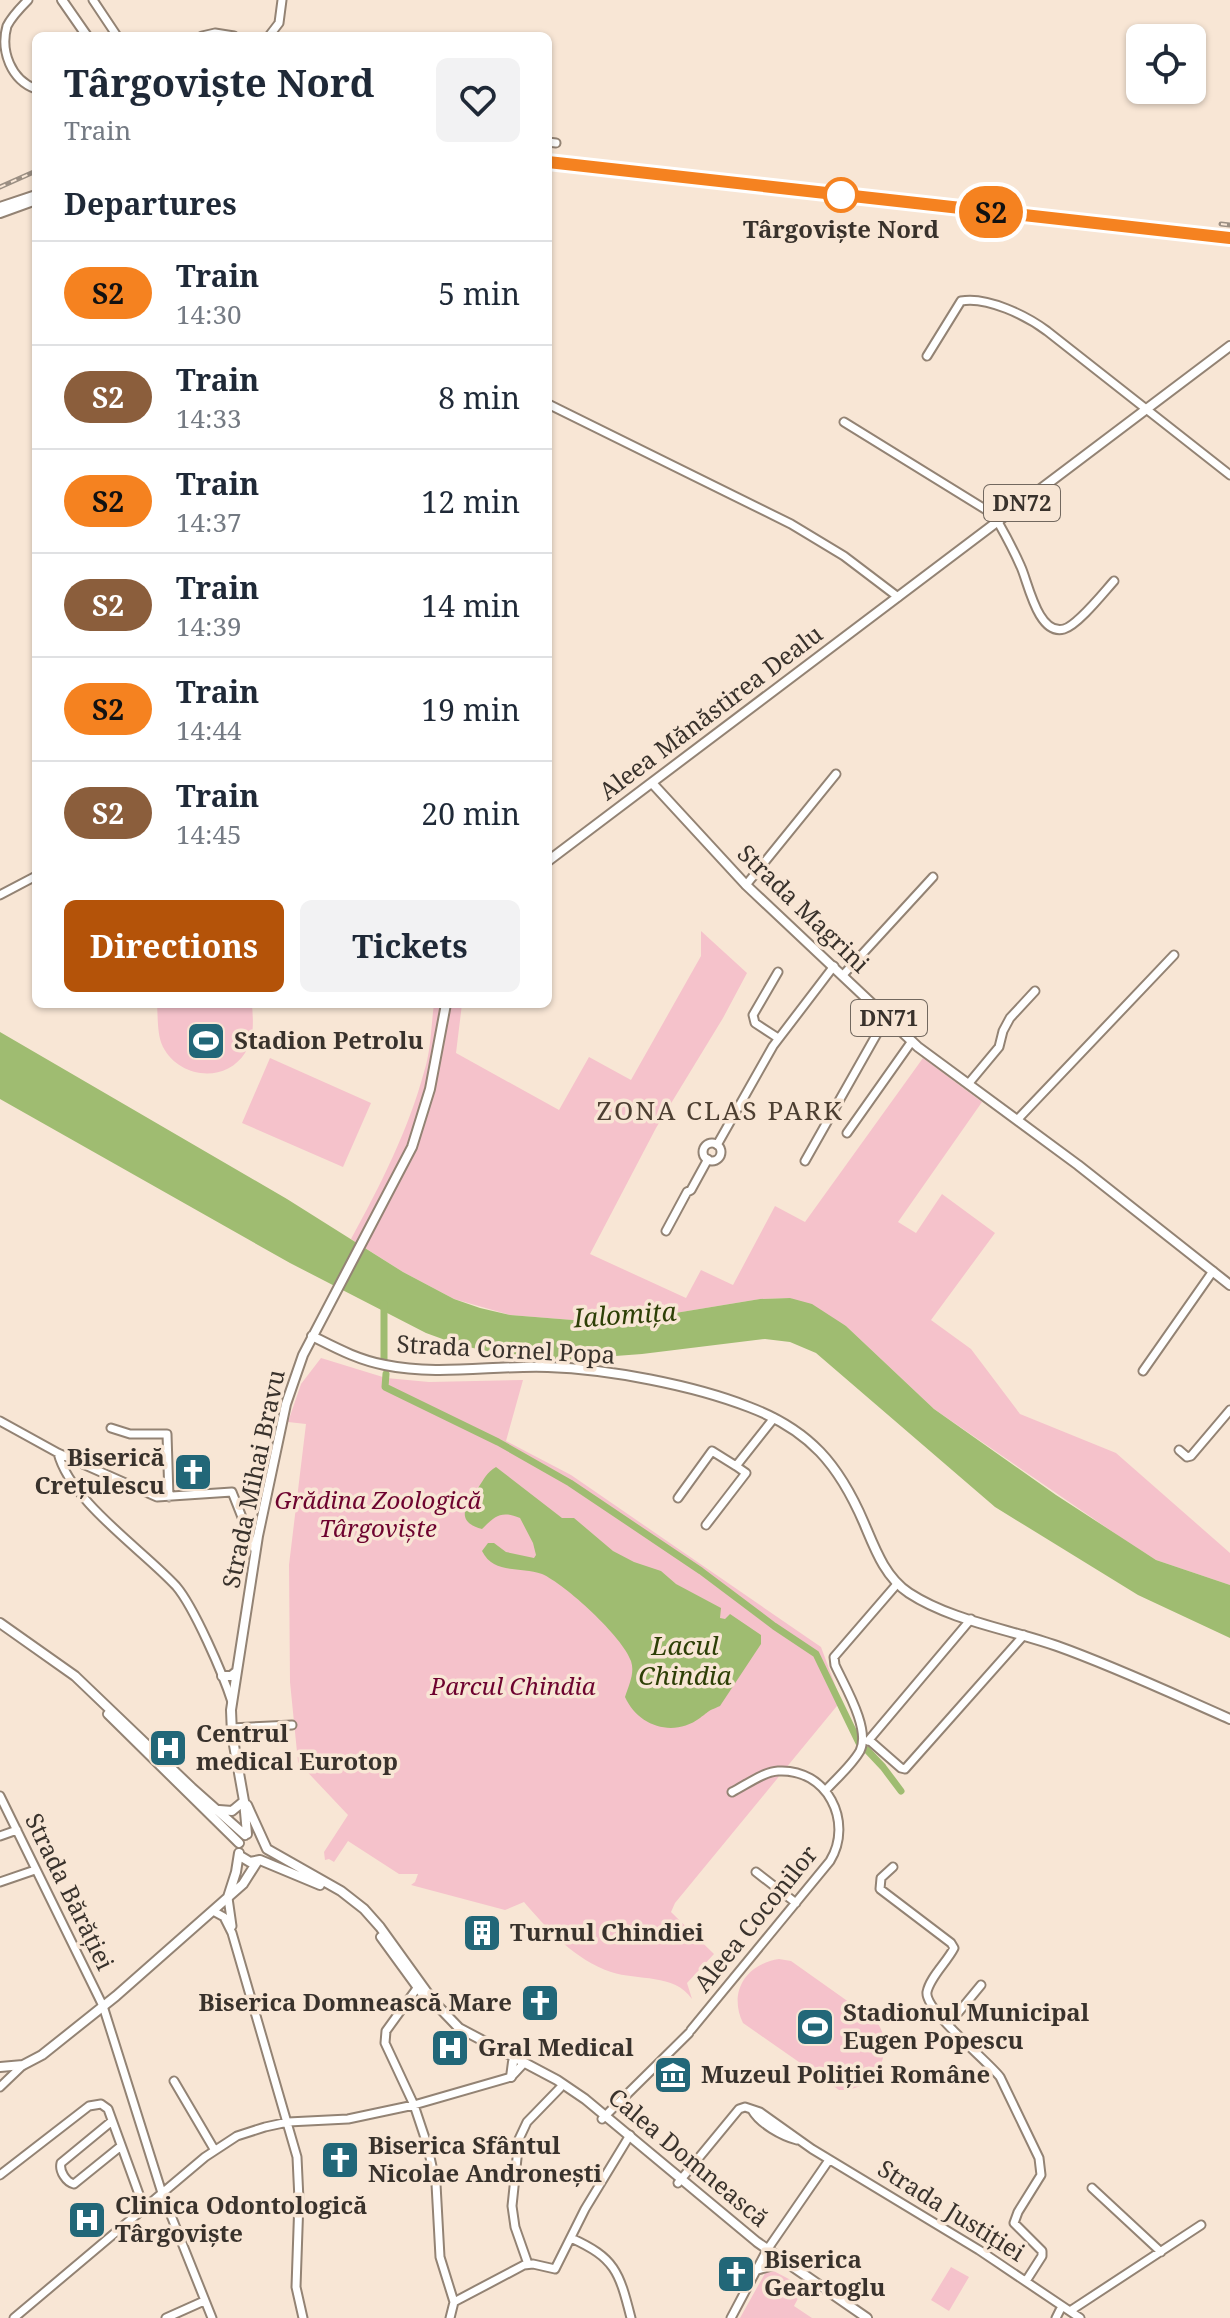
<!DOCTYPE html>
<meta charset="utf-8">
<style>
body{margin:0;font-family:"Noto Serif",serif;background:#f2f2f3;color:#1f2937;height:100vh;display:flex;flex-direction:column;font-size:30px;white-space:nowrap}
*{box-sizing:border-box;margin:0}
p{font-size:26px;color:#747a83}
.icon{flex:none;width:44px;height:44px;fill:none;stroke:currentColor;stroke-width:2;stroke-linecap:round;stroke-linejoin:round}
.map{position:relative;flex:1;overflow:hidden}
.drawer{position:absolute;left:32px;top:32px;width:520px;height:976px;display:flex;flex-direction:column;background:#fff;border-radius:12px;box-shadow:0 2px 6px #0004}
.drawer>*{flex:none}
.badge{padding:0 16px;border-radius:26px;font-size:28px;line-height:52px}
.buttons{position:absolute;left:1126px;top:24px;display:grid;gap:16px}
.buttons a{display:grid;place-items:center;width:80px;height:80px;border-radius:12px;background:#fff;box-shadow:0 2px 6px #0004;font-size:40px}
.map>.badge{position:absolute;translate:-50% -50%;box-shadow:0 0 0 4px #fff}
h2{padding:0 32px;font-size:30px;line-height:72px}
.round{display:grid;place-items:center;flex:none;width:84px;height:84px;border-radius:12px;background:#f2f2f3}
.summary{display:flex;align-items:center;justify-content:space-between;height:136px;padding:0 32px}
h1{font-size:38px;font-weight:700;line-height:60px}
.button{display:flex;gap:16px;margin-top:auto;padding:16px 32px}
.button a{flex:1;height:92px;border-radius:12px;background:#b45309;color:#fff;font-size:32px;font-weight:700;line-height:92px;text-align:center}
.button a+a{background:#f2f2f3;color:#1f2937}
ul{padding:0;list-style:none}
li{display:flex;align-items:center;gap:24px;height:104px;padding:0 32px;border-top:2px solid #e0e1e3}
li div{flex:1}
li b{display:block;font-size:30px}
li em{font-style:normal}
li .badge{min-width:88px;font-weight:700;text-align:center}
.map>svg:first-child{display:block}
.green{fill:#f5c2cb}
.water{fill:#9fbc71}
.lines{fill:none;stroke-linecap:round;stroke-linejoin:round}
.canal{stroke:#9fbc71;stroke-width:7}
.minor-casing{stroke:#938374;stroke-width:11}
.major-casing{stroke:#938374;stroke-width:12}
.minor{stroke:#fff;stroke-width:7}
.major{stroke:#fff;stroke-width:8}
.rail-casing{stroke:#9b8f83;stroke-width:5}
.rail{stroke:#f8e6d5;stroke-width:2;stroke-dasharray:6;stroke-linecap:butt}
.line-casing{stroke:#fff;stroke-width:18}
.line{stroke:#f58220;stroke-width:12}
.stop-dot{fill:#fff;stroke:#f58220;stroke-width:4}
.labels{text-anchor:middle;stroke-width:7;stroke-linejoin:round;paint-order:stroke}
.shield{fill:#f8e6d5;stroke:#72685f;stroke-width:2}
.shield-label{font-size:22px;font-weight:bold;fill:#39322c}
.stop-label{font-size:24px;font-weight:bold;fill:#39322c;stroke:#f8e6d5}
.street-label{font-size:24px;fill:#39322c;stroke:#f8e6d5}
.poi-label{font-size:24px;font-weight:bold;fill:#39322c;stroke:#f8e6d5;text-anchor:start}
.park-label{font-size:24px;font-style:italic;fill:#6d032f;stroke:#f8e6d5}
.neighbourhood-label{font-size:26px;letter-spacing:2px;fill:#4d3f32;stroke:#f8e6d5}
.water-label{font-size:26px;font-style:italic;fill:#2d3f06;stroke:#f8e6d5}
</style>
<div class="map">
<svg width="1230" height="2318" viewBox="0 0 1230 2318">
<rect width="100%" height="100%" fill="#f8e6d5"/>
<path class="green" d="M 701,931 L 747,973 L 723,1018 L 656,1128 L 590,1254 L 686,1298 L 701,1270 L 733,1285 L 775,1206 L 805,1222 L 923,1058 L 982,1102 L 898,1222 L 916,1233 L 942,1194 L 995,1233 L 931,1320 L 971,1349 L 1020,1414 L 1116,1453 L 1230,1553 L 1230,1585 L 1156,1560 L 1123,1539 L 934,1409 L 846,1326 L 790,1298 L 760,1299 L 645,1318 L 585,1321 L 510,1315 L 454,1299 L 403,1272 L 351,1239 C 380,1186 408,1131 424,1072 C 431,1051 431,1026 434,1004 L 462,1004 L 456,1053 L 559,1110 L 589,1057 L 631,1080 L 701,956 Z
M 157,1004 L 252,1004 C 253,1020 255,1038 245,1053 C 225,1084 179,1078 163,1047 C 157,1035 158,1018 157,1004 Z
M 270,1058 L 371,1103 L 343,1167 L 242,1123 Z
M 321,1358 L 386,1378 L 429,1382 L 523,1380 L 506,1441 L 571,1475 L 821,1647 L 841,1701 L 675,1903 L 671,1912 L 714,1954 L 687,1983 L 692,1999 C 674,1973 638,1981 611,1972 C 574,1959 549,1931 524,1902 L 505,1910 L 411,1885 L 415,1882 L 418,1874 L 399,1874 L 348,1841 L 334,1862 L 329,1859 L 325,1860 L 324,1852 L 348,1815 L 298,1762 L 290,1682 L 289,1565 L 306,1424 L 288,1422 L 301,1384 Z
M 779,1959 L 791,1961 L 877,2022 C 897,2051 875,2092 839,2090 L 743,2023 C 728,1992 746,1964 779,1959 Z
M 951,2267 L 969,2277 L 949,2311 L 931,2300 Z
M 768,2268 L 804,2287 L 794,2306 L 812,2318 L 740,2318 Z"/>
<path class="water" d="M 0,1032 L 287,1199 L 403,1272 L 454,1299 L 480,1308 L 510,1315 L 585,1321 L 645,1318 L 760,1299 L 790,1298 L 812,1304 L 846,1326 L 934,1409 L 1056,1495 L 1156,1560 L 1230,1585 L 1230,1638 L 1138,1595 L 995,1507 L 816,1353 L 790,1342 L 765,1339 L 642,1354 L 562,1360 L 501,1354 L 459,1345 L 426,1333 L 290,1263 L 0,1099 Z
M 496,1467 L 562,1518 L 574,1518 L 613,1551 L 634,1562 L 661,1571 L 676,1584 L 721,1608 L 720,1618 L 725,1619 L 730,1614 L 761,1635 L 761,1644 L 720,1706 C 706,1712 711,1710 700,1718 C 673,1738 638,1726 625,1697 C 629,1685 635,1673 631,1661 C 623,1637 565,1584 542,1574 C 520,1566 494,1575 482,1551 L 488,1543 L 494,1543 L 506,1552 L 534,1558 L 536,1555 L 533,1543 L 520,1518 C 501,1510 495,1516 482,1529 C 453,1521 467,1504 478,1488 C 484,1479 487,1472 496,1467 Z"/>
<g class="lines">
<path class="canal" d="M 384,1304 L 384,1361
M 386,1374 L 385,1387 L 498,1442 L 570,1483 L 701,1571 L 774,1626 L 816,1654 L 859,1743
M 867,1750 L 883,1767 L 901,1791"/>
<defs>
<path id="minor" d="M 28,0 C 20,8 12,16 7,26 C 0,51 11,80 36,89
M 93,0 L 117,36
M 202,36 L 215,33 L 234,36
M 269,36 L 279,23 L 282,0
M 548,142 L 556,143
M 927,356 L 961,301 C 987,296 1027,316 1047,331 L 1230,475
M 548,404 L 791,524 L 844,556 L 898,597
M 844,422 L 1001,519
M 998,522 C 1006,536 1014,551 1021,567 C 1028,582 1038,636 1064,629 C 1078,625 1104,592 1114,581
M 746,885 L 836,774
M 0,895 L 36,876
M 778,972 L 753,1015 L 755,1023 L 778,1038
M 843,975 L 933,877
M 969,1083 L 999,1047 L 1003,1031 L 1010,1018 L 1035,991
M 1018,1119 L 1174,955
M 847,1133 L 912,1041
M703 1152a9 9 0 1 1 18 0a9 9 0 1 1-18 0Z
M 717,1145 L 773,1046 L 834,966
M 805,1161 L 887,1016
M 666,1231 L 687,1192 L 691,1190 L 708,1159
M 1143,1371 L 1213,1271
M 0,1421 L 58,1453 L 157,1497 L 232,1492 L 255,1550
M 111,1428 L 130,1434 L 167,1434 L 169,1497
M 1179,1450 L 1187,1457 L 1191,1456 L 1230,1410
M 58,1453 C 70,1501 143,1550 176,1586 C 194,1607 223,1674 232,1702
M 678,1498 L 712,1451 L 736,1466 L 774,1418
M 706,1525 L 746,1473 L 736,1466
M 231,1728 L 292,1725
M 869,1740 L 901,1768 L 905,1769 L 1024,1635
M 868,1741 L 971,1619
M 826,1790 C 837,1778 852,1765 860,1751 C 871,1729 844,1685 835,1665 L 834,1657 L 897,1584
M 0,1796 L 103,2006 L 162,2193 L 212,2318
M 0,1836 L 17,1830
M 893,1867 L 881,1878 L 880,1889 L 951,1943 L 954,1948 C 947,1962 930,1977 927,1992 C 924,2010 988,2061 1000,2077 L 1039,2158 L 1041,2175 L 1018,2212 L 1014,2223 L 1042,2251 L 1042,2256 L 1026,2281
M 756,1872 L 796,1903
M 0,1882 L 35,1870
M 228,1898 L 232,1926
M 213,1911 L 224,1917 L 232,1933 L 297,2157 L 299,2200 L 296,2287 L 303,2318
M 420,1984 L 386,2031 L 385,2043 L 414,2105 L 427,2144 L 436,2184 L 440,2257 L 454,2302
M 948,2025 L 981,1985
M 691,2030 L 830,1861 C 854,1822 827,1768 778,1771 C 763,1772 746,1785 732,1792
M 174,2081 L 214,2149
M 0,2087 L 23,2065
M 752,2110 C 760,2124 782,2136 797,2140
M 602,2119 L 689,2033
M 112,2121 L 61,2163 C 59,2171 66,2182 74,2184 L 121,2146
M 0,2175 L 89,2106 L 101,2104 L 108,2109 L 144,2208
M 678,2183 L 739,2109 L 745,2107 L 760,2112 L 812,2149 L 979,2250 L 1080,2318
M 1092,2188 L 1161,2252
M 571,2238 C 615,2258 619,2271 631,2318
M 528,2264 L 515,2227 L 512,2206 L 519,2139 L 527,2122 L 560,2088
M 758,2270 L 778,2264
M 454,2302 L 524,2265 L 533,2264 L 555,2269 L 585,2209 L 630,2135
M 1070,2311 L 1201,2225
M 14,2318 L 205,2157 L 237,2136 L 265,2127 L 288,2122 L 348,2119 L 414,2105 L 511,2077 L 524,2063
M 166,2318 L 204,2301
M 450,2318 L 454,2302
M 731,2318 L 767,2250 L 829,2160
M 1056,2318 L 1062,2306"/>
<path id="major" d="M 62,0 L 87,36
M 0,207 L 36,195
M 0,213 L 36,200
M 652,783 L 746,885 L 918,1047 L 1078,1165 L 1230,1285
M 548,861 L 1230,346
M 312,1336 C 336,1348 358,1360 385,1365 C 438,1376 494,1365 548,1367 C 608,1369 693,1385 749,1407 C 810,1430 839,1465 864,1523 C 875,1549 885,1577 909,1593 C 952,1621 1009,1629 1057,1646 C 1116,1667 1173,1694 1230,1719
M 0,1623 L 75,1676 L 192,1788 L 245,1835
M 222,1676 L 231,1676 L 236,1672
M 108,1714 L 239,1843
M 247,1805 L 267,1849 L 341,1891 L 364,1909 L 380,1927 L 434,2002 L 459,2028 L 557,2080 L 585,2099 L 757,2242 L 867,2318
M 219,1810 L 232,1811 L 244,1801
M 247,1834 L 244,1801 L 232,1734 L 231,1710 L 258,1536 L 286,1404 L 303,1355 L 412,1147 L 430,1089 L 446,1004
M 240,1856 L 250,1862 L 260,1860 L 320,1885
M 228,1897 L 236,1872 L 239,1853
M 381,1937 L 432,2007
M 0,2067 L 23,2065 L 42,2055 L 116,1996 L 243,1884 L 257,1862
M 511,2077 L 513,2062"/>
</defs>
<use href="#minor" class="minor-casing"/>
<use href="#major" class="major-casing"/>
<use href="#minor" class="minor"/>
<use href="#major" class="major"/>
<defs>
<path id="rail" d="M 548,162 L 1230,238
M 0,187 L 36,171
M 1221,224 L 1230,225"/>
</defs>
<use href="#rail" class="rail-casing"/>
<use href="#rail" class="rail"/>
</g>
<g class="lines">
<defs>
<path id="line" d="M 548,162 L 1230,238"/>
</defs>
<use href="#line" class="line-casing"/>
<use href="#line" class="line"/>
</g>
<defs>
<symbol id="stadium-square" viewBox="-11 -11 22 22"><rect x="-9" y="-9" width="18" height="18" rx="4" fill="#226778" stroke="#f8e6d5"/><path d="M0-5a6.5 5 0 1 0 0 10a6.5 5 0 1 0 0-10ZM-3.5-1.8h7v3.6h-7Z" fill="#fff"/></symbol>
<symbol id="church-square" viewBox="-11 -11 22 22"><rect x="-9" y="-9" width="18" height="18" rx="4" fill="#226778" stroke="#f8e6d5"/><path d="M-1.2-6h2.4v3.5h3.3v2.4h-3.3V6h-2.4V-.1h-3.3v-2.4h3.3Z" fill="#fff"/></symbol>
<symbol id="hospital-square" viewBox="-11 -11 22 22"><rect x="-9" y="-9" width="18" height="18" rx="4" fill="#226778" stroke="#f8e6d5"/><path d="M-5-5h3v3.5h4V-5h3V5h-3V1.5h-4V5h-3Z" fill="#fff"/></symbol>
<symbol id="building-square" viewBox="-11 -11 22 22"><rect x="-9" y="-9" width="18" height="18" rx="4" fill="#226778" stroke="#f8e6d5"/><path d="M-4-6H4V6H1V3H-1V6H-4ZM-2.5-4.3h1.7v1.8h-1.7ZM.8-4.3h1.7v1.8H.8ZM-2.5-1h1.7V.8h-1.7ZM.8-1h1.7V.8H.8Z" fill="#fff"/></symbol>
<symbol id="museum-square" viewBox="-11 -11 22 22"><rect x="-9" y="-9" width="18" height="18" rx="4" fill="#226778" stroke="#f8e6d5"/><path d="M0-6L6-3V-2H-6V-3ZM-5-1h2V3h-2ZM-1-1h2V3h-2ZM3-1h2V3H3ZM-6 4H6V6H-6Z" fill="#fff"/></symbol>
</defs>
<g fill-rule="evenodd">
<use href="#stadium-square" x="184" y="1019" width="44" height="44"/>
<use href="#church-square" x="171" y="1450" width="44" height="44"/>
<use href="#hospital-square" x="146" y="1726" width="44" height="44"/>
<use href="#building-square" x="460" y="1911" width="44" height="44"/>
<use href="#church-square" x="518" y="1981" width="44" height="44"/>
<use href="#stadium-square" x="793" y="2005" width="44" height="44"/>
<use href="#hospital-square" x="428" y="2026" width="44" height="44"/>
<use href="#museum-square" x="651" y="2053" width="44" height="44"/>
<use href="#church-square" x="318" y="2138" width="44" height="44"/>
<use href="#hospital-square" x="65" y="2198" width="44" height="44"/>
<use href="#church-square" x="714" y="2252" width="44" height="44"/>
</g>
<circle class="stop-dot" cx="841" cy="195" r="16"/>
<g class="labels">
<g class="shield">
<rect x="984" y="485" width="76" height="36" rx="6"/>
<rect x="851" y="1000" width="76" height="36" rx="6"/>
</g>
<g class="shield-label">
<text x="1022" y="511">DN72</text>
<text x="889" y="1026">DN71</text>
</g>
<g class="stop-label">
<text x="841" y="238">Târgoviște Nord</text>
</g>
<g class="street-label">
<text transform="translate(711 713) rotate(-37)" y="8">Aleea Mănăstirea Dealu</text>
<text transform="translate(803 909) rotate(44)" y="8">Strada Magrini</text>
<text transform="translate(506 1350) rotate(3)" y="8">Strada Cornel Popa</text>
<text transform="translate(254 1479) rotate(-78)" y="8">Strada Mihai Bravu</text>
<text transform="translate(69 1892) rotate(64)" y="8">Strada Bărăției</text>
<text transform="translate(756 1919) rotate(-51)" y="8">Aleea Coconilor</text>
<text transform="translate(688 2158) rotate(40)" y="8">Calea Domnească</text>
<text transform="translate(951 2211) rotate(32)" y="8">Strada Justiției</text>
</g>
<g class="poi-label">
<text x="234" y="1049">Stadion Petrolu</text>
<text x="165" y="1466" text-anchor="end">Biserică<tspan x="165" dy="28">Crețulescu</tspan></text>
<text x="196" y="1742">Centrul<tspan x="196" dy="28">medical Eurotop</tspan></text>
<text x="510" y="1941">Turnul Chindiei</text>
<text x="512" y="2011" text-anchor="end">Biserica Domnească Mare</text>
<text x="843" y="2021">Stadionul Municipal<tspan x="843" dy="28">Eugen Popescu</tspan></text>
<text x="478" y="2056">Gral Medical</text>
<text x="701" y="2083">Muzeul Poliției Române</text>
<text x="368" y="2154">Biserica Sfântul<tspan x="368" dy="28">Nicolae Andronești</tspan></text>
<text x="115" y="2214">Clinica Odontologică<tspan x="115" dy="28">Târgoviște</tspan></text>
<text x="764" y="2268">Biserica<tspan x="764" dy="28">Geartoglu</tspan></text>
</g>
<g class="park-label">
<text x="378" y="1509">Grădina Zoologică<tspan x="378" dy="28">Târgoviște</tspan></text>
<text x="513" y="1695">Parcul Chindia</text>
</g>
<g class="neighbourhood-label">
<text x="720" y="1120">ZONA CLAS PARK</text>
</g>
<g class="water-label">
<text transform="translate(625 1315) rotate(-4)" y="9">Ialomița</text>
<text x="685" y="1655">Lacul<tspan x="685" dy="30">Chindia</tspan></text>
</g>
</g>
</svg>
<div class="buttons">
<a><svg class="icon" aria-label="locate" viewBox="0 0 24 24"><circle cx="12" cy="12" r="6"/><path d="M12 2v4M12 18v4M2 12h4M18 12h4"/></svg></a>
</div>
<b class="badge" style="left:991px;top:212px;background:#f58220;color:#111">S2</b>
<section class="drawer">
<div class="summary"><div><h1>Târgoviște Nord</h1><p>Train</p></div><a class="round"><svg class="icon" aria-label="heart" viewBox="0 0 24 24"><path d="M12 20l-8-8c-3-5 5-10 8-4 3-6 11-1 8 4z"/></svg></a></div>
<h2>Departures</h2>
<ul>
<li><span class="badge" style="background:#f58220;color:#111">S2</span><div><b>Train</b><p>14:30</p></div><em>5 min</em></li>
<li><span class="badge" style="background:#8b5e3c;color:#fff">S2</span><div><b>Train</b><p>14:33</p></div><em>8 min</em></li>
<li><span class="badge" style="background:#f58220;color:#111">S2</span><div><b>Train</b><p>14:37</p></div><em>12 min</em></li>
<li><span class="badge" style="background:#8b5e3c;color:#fff">S2</span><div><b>Train</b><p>14:39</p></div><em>14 min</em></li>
<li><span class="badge" style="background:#f58220;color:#111">S2</span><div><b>Train</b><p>14:44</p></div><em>19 min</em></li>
<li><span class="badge" style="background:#8b5e3c;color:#fff">S2</span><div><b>Train</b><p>14:45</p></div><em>20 min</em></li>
</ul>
<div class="button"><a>Directions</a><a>Tickets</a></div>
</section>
</div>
